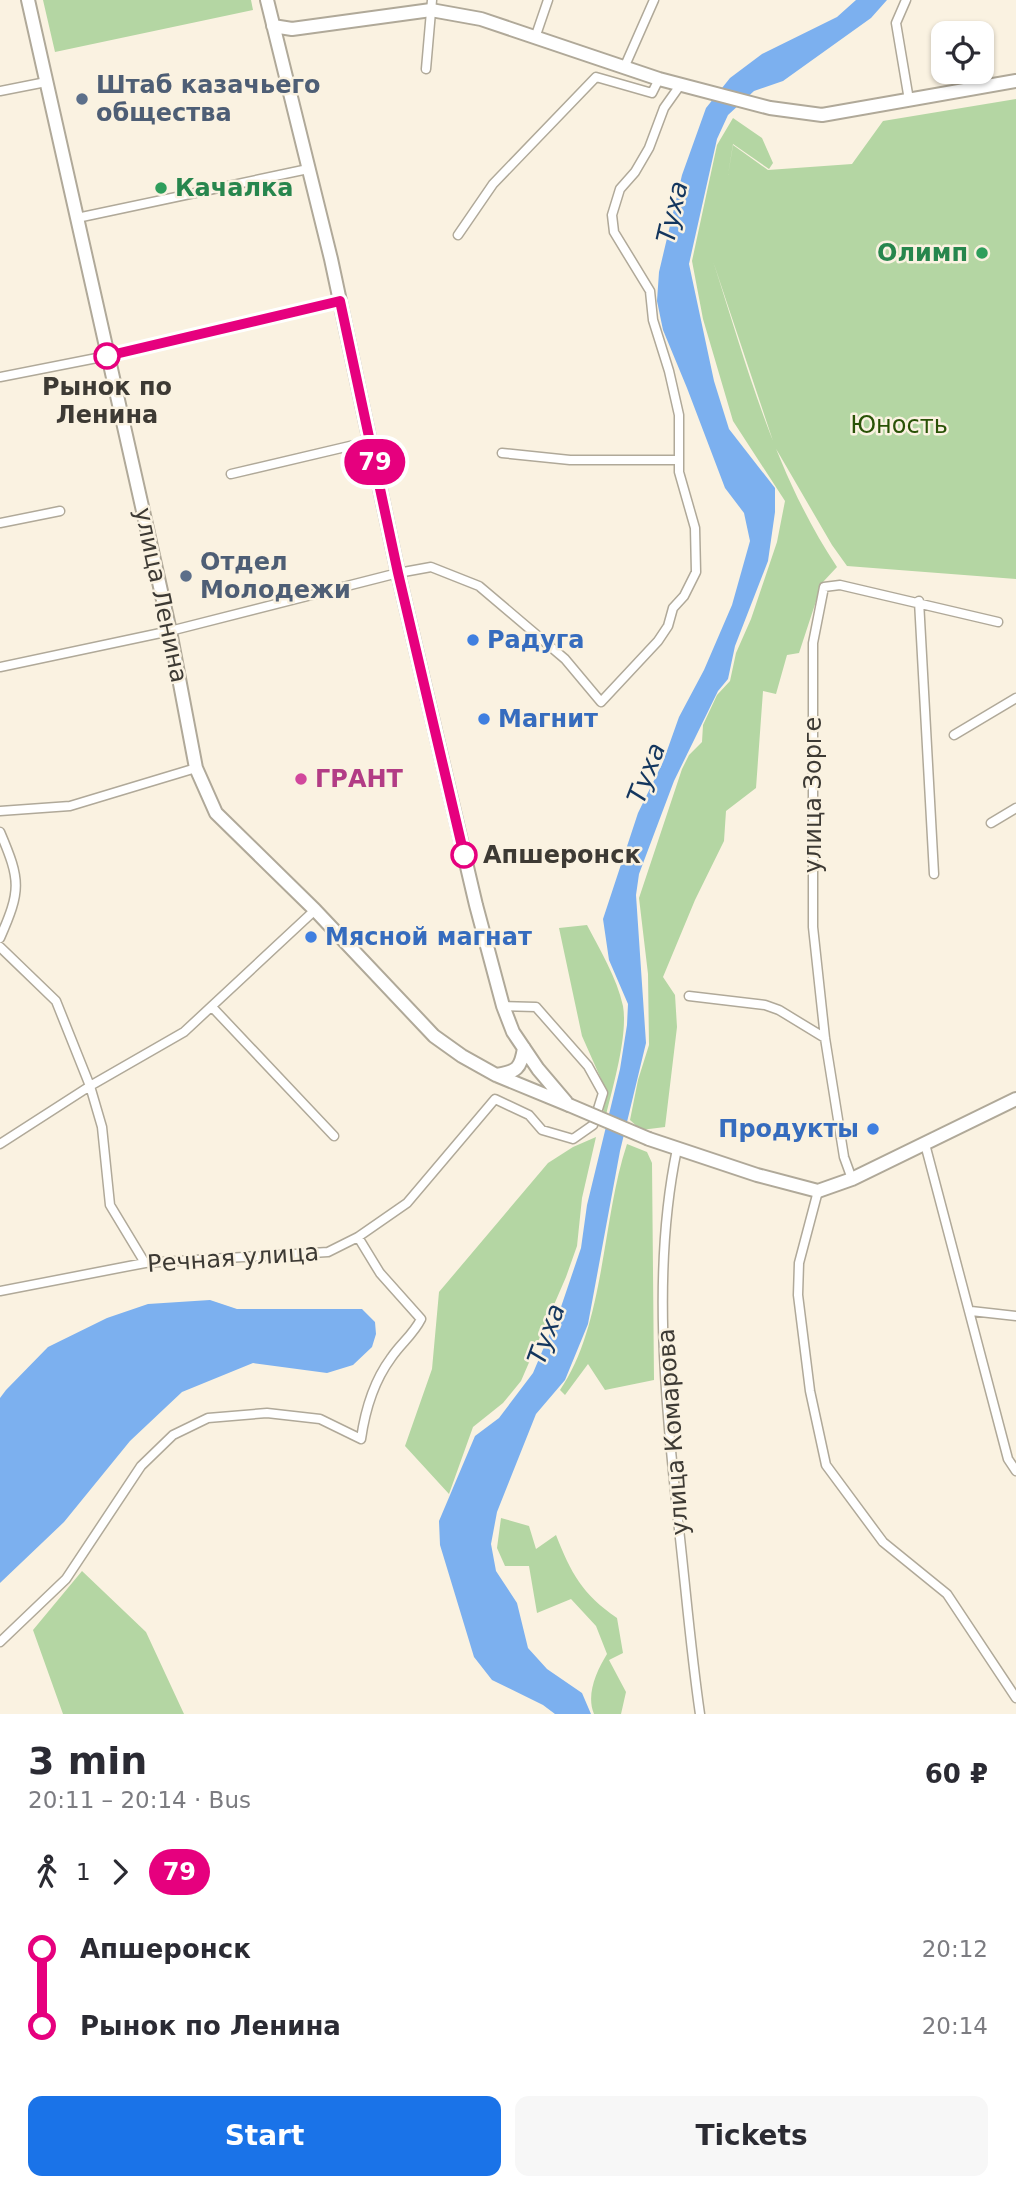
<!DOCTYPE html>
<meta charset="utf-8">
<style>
body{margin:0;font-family:"DejaVu Sans",sans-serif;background:#f7f7f7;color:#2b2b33;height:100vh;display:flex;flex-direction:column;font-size:26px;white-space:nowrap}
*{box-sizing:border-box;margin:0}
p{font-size:23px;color:#7c7c81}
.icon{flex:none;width:38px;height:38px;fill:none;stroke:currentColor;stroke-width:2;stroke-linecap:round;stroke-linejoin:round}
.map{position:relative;height:1714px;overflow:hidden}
.details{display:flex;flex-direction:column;background:#fff;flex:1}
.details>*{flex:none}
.badge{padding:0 14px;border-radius:23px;font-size:24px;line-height:46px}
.tools{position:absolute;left:931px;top:21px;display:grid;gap:14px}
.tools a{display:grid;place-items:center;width:63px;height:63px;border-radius:14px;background:#fff;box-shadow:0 2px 5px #0004;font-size:35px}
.map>.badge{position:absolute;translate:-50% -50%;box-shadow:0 0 0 4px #fff}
.legs{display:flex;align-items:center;gap:10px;height:77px;padding:0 28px;font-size:23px}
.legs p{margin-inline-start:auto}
.head{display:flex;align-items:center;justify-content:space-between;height:119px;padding:0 28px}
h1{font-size:38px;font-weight:700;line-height:52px}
.button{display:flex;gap:14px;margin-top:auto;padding:14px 28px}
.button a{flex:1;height:80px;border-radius:14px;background:#1a73e8;color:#fff;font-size:28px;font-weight:700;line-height:80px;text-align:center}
.button a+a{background:#f7f7f7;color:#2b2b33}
ul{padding:0 28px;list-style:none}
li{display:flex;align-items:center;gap:24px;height:77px;font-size:26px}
li i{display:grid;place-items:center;width:10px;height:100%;margin:0 9px;background:currentColor}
li i::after{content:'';width:18px;height:18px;margin:-9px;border:5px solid;border-radius:50%;background:#fff}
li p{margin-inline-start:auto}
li:first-child i{background:linear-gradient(#0000 50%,currentColor 0)}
li:last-child i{background:linear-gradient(currentColor 50%,#0000 0)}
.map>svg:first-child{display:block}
.green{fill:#b4d6a3}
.water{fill:#7cb0ef}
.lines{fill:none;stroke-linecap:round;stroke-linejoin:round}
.street-casing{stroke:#b0a999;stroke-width:11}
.secondary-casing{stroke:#b0a999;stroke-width:16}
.street{stroke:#fff;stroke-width:8}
.secondary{stroke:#fff;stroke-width:12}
.secondary-bridge-casing{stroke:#b0a999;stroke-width:16;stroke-linecap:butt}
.secondary-bridge{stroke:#fff;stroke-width:12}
.line-1-casing{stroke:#fff;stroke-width:16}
.line-1{stroke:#e6007e;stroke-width:10}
.service-dot{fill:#5c6f8a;stroke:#faf2e1;stroke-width:2.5}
.leisure-dot{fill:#2e9e5b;stroke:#faf2e1;stroke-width:2.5}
.stop-1-dot{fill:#fff;stroke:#e6007e;stroke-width:3.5}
.shop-dot{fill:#3f7fe0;stroke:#faf2e1;stroke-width:2.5}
.hotel-dot{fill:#d1479c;stroke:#faf2e1;stroke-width:2.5}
.labels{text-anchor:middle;stroke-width:5;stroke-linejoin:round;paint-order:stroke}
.service-label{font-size:24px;font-weight:bold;fill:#4e5e75;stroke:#faf2e1;text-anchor:start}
.leisure-label{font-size:24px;font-weight:bold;fill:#27864d;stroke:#faf2e1;text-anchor:start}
.stop-label{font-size:24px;font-weight:bold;fill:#3d3a34;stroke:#faf2e1}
.park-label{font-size:24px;fill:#295206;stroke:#faf2e1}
.street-label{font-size:24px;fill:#3d3a34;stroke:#faf2e1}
.shop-label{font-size:24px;font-weight:bold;fill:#366cbe;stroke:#faf2e1;text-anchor:start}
.hotel-label{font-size:24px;font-weight:bold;fill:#b23c85;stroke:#faf2e1;text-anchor:start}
.water-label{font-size:26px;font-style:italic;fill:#13365e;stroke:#faf2e1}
</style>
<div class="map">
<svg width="1016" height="1714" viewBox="0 0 1016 1714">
<rect width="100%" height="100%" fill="#faf2e1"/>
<path class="green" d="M 43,0 L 251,0 L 253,10 L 55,52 Z
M 1016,99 L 1016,579 L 847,566 L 832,545 L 775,447 L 713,261 C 747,366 775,474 837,567 L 822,583 L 799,653 L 787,655 L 776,694 L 763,691 L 756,788 L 726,811 L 724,841 L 695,900 L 663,977 L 675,995 L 677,1027 L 665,1127 L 641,1130 L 630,1120 L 638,1080 L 649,1045 L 648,974 L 639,898 L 682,769 L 689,755 L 702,742 L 703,725 L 717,695 L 730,681 L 736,653 L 751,619 L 777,542 L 785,501 L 733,421 L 703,319 L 692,261 L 717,145 L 733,118 L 762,138 L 773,163 L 769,169 L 733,144 L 728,175 L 733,145 L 768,170 L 852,164 L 883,121 Z
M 587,925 C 600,950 617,978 623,1006 C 628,1035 613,1086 606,1115 L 603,1110 L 605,1088 L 582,1036 L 559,928 Z
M 596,1137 L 582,1198 L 577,1246 L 566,1277 L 521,1381 L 503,1403 L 473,1427 L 449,1494 L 405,1446 L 432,1369 L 439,1292 L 548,1163 L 573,1147 Z
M 627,1144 L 647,1152 L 652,1163 L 654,1380 L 605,1390 L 588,1364 L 565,1395 L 560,1390 C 605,1325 602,1218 627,1144 Z
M 501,1518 L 529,1526 L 536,1549 L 556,1535 C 571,1573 582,1594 617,1618 L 623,1653 L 609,1660 L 626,1692 L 621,1714 L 594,1714 C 586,1695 596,1672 607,1654 L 596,1626 L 571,1599 L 537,1613 L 529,1566 L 505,1566 L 497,1548 Z
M 82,1571 L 146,1632 L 184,1714 L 63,1714 L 33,1630 Z"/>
<path class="water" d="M 856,0 L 887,0 L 871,18 L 783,81 L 754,91 L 728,115 L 717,139 L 689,264 L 714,381 L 729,429 L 775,488 L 775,512 L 768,561 L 735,646 L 728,679 L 718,691 L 674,781 L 639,874 L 636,895 L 646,1043 L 620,1151 L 588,1324 L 565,1380 L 536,1414 L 497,1512 L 491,1544 L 496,1571 L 517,1603 L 528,1648 L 547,1669 L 582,1693 L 591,1714 L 555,1714 L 543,1705 L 492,1680 L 474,1657 L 440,1545 L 439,1521 L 475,1436 L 499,1418 L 533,1373 L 561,1307 L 581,1248 L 587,1205 L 620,1069 L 627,1025 L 628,1004 L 609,960 L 603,919 L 638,813 L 663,762 L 679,717 L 704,670 L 732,605 L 750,541 L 744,513 L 725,488 L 687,388 L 663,330 L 657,301 L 659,272 L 682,175 L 706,108 L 730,78 L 762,54 L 837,17 Z
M 210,1300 L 237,1309 L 362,1309 L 375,1322 L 376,1334 L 372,1347 L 353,1365 L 327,1373 L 253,1363 L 182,1392 L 130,1441 L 64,1522 L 0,1583 L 0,1398 L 6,1390 L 48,1347 L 107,1318 L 148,1304 Z"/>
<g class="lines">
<defs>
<path id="street" d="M 906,0 L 896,23 L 909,100
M 535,38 L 548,0
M 624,68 L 654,0
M 426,69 L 432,0
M 0,91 L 46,82
M 77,218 L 308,169
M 458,235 L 493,184 L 596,77 L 652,93 L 659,79
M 0,377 L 107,356 L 340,301
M 502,453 L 570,460 L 679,460
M 231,474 L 371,441
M 0,523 L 60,511
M 919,601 L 934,874
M 0,667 L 170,631 L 398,573 L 431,567 L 479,586 L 565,659 L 601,702 L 658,641 L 668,626 L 673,608 L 684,596 L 696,572 L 695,528 L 679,472 L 679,415 L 669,371 L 653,320 L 650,291 L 614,232 L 612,215 L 620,189 L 635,172 L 649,148 L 664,108 L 681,84
M 954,735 L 1016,698
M 0,811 L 70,806 L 196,768
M 991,823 L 1016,808
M 0,832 C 21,881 21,890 0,938
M 0,947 L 56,1001 L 90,1086 L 102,1127 L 110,1205 L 145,1263
M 689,996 L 765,1005 L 779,1010 L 825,1038
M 213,1008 L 334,1136
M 0,1144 L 90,1086 L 184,1032 L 315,910
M 925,1144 L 1008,1459 L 1016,1471
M 677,1149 C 651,1273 666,1405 679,1529 C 686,1591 691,1653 700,1714
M 852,1179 L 844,1157 L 825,1038 L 813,927 L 813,643 L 824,587 L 840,585 L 998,622
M 818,1191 L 799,1263 L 798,1295 L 810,1391 L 826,1465 L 883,1542 L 947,1594 L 1016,1698
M 0,1291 L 145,1263 L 328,1252 L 358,1237 L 407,1203 L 495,1099 L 529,1115 L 542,1130 L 573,1139 L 593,1125 L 603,1093 L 588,1066 L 536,1007 L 503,1006
M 971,1311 L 1016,1316
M 0,1642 L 66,1579 L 141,1466 L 173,1435 L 208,1418 L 267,1413 L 320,1419 L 361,1439 C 365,1411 374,1381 391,1358 C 401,1343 413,1335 421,1319 L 380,1273 L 358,1237"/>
<path id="secondary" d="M 28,0 L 170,631 L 196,768 L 216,813 L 315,910 L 434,1036 L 462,1056 L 496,1075 L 569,1105
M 267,0 L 331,259 L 398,573 L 476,905 L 503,1006 L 513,1032 L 538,1069 L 566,1102
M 273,26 L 292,29 L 431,10 L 481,19 L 659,79 L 770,108 L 822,115 L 1016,81
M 496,1075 C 517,1072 521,1068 524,1048
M 649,1139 L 757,1175 L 818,1191 L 852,1179 L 1016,1099"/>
</defs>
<use href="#street" class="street-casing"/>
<use href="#secondary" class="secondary-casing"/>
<use href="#street" class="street"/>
<use href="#secondary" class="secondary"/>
<defs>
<path id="secondary-bridge" d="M 569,1105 L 649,1139"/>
</defs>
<use href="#secondary-bridge" class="secondary-bridge-casing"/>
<use href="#secondary-bridge" class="secondary-bridge"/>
</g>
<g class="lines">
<defs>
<path id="line-1" d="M 107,356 L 340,301 L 398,573 L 464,855"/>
</defs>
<use href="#line-1" class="line-1-casing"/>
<use href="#line-1" class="line-1"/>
</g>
<g class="service-dot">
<circle cx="82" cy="99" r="7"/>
<circle cx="186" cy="576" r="7"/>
</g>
<g class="leisure-dot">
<circle cx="161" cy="188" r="7"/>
<circle cx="982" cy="253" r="7"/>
</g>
<g class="stop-1-dot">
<circle cx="107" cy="356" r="12"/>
<circle cx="464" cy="855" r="12"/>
</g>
<g class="shop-dot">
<circle cx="473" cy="640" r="7"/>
<circle cx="484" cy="719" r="7"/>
<circle cx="311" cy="937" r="7"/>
<circle cx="873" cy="1129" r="7"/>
</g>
<circle class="hotel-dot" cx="301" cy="779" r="7"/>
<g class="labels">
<g class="service-label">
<text x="96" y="93">Штаб казачьего<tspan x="96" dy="28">общества</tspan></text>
<text x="200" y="570">Отдел<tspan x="200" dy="28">Молодежи</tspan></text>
</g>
<g class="leisure-label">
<text x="175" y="196">Качалка</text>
<text x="968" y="261" text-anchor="end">Олимп</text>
</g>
<g class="stop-label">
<text x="107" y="395">Рынок по<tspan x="107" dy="28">Ленина</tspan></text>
<text x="483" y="863" text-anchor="start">Апшеронск</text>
</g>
<g class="park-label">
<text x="899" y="433">Юность</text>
</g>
<g class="street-label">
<text transform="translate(161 595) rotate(78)" y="8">улица Ленина</text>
<text transform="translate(813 795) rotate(-90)" y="8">улица Зорге</text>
<text transform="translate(233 1258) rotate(-4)" y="8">Речная улица</text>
<text transform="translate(673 1432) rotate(-94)" y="8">улица Комарова</text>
</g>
<g class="shop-label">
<text x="487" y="648">Радуга</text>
<text x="498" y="727">Магнит</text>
<text x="325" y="945">Мясной магнат</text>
<text x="859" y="1137" text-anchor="end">Продукты</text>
</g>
<g class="hotel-label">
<text x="315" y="787">ГРАНТ</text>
</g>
<g class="water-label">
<text transform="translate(672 212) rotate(-77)" y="9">Туха</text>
<text transform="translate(646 773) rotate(-69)" y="9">Туха</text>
<text transform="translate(546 1334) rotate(-70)" y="9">Туха</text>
</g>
</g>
</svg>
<div class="tools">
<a><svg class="icon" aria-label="locate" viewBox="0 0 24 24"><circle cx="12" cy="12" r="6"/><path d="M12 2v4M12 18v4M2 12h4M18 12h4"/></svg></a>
</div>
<b class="badge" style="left:375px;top:462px;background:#e6007e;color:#fff">79</b>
</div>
<section class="details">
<div class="head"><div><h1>3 min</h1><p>20:11 – 20:14 · Bus</p></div><b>60 ₽</b></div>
<div class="legs"><svg class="icon" aria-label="walk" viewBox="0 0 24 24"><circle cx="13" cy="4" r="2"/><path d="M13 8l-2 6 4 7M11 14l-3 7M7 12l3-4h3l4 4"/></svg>1<svg class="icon" aria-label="forward" viewBox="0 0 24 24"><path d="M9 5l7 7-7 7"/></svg><b class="badge" style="background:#e6007e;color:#fff">79</b></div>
<ul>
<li><i style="color:#e6007e"></i><b>Апшеронск</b><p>20:12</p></li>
<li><i style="color:#e6007e"></i><b>Рынок по Ленина</b><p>20:14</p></li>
</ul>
<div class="button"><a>Start</a><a>Tickets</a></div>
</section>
